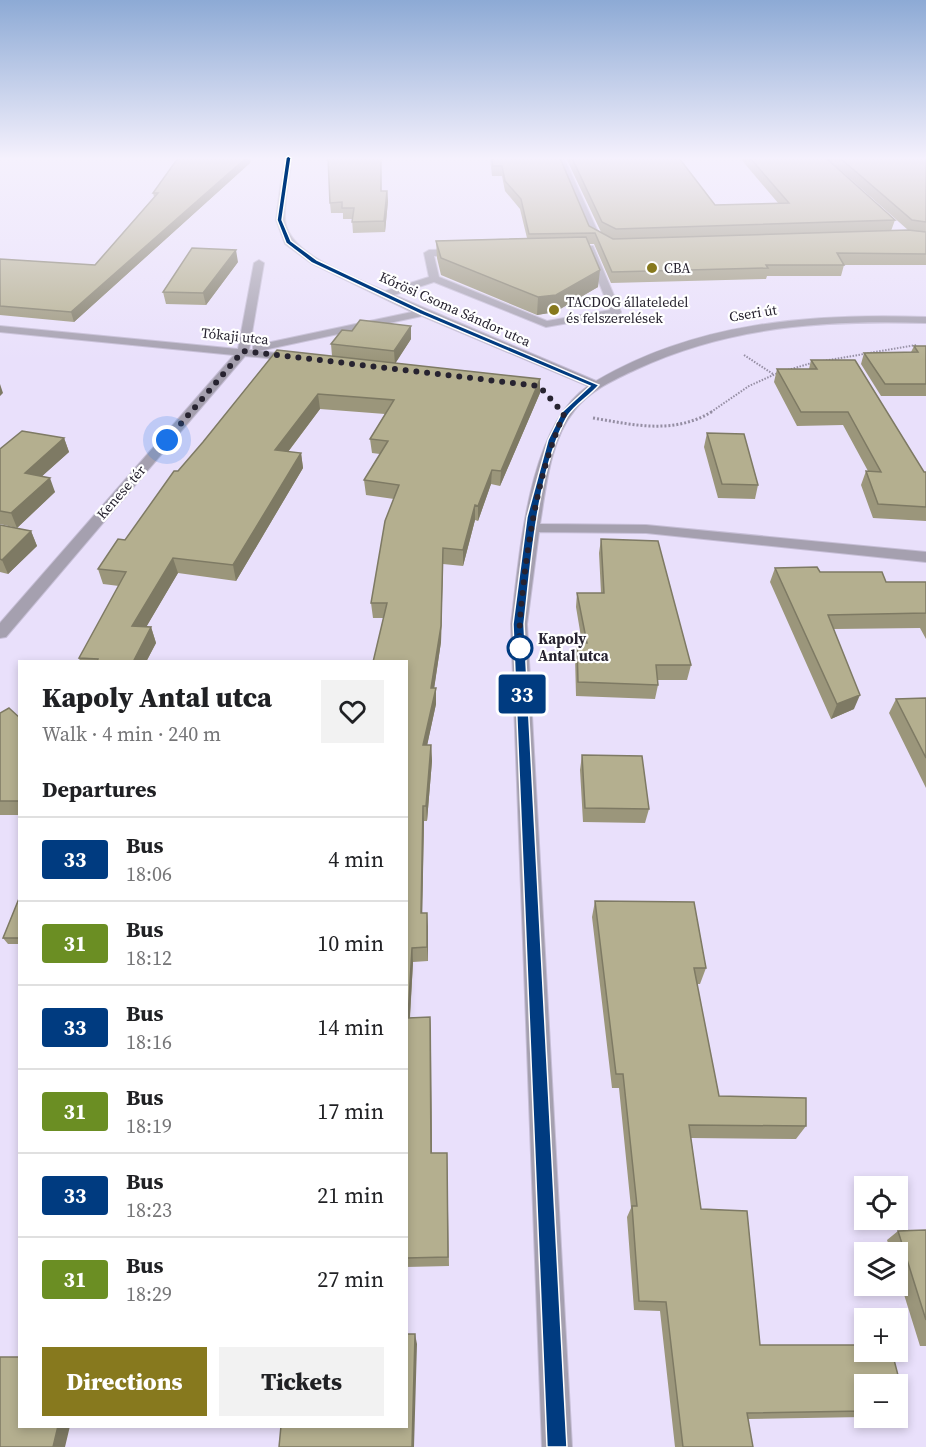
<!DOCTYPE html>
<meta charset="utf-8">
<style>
body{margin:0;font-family:"Source Serif 4",serif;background:#f2f2f2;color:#202124;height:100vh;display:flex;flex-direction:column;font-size:22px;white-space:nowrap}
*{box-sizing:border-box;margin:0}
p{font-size:20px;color:#757577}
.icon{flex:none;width:33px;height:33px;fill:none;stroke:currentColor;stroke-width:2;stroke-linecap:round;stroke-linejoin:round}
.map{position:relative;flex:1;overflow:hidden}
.side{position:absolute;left:18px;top:660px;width:390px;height:768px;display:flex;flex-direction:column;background:#fff;border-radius:0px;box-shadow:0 3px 9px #0003}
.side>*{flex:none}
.badge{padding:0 12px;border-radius:4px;font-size:21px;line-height:39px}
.buttons{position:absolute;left:854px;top:1176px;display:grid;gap:12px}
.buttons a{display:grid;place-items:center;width:54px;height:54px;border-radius:0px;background:#fff;box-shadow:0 3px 9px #0003;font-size:30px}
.you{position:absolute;width:30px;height:30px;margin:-15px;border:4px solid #fff;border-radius:50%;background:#1a73e8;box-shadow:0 0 0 9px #1a73e833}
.map>.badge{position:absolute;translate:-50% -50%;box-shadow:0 0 0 3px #fff}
h2{padding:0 24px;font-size:22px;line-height:54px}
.round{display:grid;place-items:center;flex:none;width:63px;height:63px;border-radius:0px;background:#f2f2f2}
.overview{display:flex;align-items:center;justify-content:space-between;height:102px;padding:0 24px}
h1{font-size:28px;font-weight:800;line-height:45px}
.cta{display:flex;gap:12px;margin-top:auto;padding:12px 24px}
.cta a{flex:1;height:69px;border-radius:0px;background:#87791e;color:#fff;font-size:24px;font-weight:800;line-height:69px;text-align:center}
.cta a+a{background:#f2f2f2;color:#202124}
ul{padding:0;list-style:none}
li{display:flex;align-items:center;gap:18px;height:84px;padding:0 24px;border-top:2px solid #e0e0e0}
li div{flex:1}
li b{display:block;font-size:22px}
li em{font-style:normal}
li .badge{min-width:66px;font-weight:700;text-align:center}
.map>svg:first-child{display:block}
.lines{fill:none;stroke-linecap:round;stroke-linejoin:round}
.minor-casing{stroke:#c6bed6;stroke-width:2}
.path-far1{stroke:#958ea3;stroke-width:2;stroke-dasharray:1.5 1.5;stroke-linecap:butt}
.path{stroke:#958ea3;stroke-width:3;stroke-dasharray:2 2;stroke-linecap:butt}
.minor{fill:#a5a0af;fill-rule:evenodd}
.wall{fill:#9b967b;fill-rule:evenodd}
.shaded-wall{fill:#7e7a64}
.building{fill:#b4af8f;stroke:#7e7a64;stroke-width:1.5}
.line{fill:#003b80;stroke:#fff;stroke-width:1.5}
.walk{stroke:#272330;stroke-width:6;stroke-dasharray:0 10.8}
.poi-dot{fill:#87791e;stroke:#fff;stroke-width:2}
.stop-dot{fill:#fff;stroke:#003b80;stroke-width:3}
.labels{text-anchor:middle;stroke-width:4.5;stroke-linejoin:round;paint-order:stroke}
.far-poi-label{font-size:14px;fill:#272330;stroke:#fff;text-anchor:start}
.far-street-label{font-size:14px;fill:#272330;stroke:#fff}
.stop-label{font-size:15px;font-weight:bold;fill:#272330;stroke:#fff;text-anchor:start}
</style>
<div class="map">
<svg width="926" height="1447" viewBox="0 0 926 1447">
<rect width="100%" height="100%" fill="#e9e0fb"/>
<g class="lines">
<defs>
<path id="minor" d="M 284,158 L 292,158 C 290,177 284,199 285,218 C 285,254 357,278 385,291 L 429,277 L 424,253 L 429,250 L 593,246 L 621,312 L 620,314 L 546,327 L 434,282 L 394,295 L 596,381 C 696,322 812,313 926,317 L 926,323 C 826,320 729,326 637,369 C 615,379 589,391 574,411 C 550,440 546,488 540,524 L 646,525 L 926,552 L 926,562 L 646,533 L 539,532 L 527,624 L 572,1447 L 542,1447 L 511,624 C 520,555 527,428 588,386 L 422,316 L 259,351 L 301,356 L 303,358 L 297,361 L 245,356 L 6,637 L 0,638 L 0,623 L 234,355 L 0,332 L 0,326 L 238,349 L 254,263 L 259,260 L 264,263 L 249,350 L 253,350 L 253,346 L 257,345 L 412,312 L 311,263 L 285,244 L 276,220 ZM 586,251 L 610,310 L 547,321 L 439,277 L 434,256 Z
M 556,158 L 564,158 L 599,234 L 611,241 L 611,245 L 605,245 L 590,236 Z"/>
</defs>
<use href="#minor" class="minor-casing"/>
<path class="path-far1" d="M 744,355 L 773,374
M 823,361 L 916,345
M 788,370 L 815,362
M 711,412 L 749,386 L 780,372"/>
<path class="path" d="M 593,418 C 635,425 674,435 713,411"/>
<use href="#minor" class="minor"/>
</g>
<path class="wall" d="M 178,158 L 251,158 L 250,163 L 74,322 L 0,315 L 0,259 L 95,265 L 154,197 L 153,193 Z
M 490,158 L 560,158 L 589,226 L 601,232 L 566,158 L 679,158 L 715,205 L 778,203 L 740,158 L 926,158 L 926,265 L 844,265 L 841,276 L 767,276 L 766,279 L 611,283 L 594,244 L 589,244 L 598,287 L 555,312 L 537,315 L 441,275 L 437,258 L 436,241 L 527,238 L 520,209 L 505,191 L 502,176 L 492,176 ZM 829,160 L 908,230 L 891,231 L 895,220 Z
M 382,191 L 387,191 L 388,201 L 385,232 L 353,233 L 352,219 L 343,219 L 343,213 L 331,213 L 330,203 Z
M 238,262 L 206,305 L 166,304 L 163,292 Z
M 411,339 L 395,363 L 540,379 L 540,393 L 500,486 L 491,484 L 478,521 L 475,520 L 463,566 L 443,564 L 441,642 L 434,688 L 436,688 L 436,704 L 427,745 L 431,745 L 432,761 L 427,821 L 424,821 L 422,913 L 428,927 L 428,961 L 413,962 L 410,1018 L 430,1017 L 432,1153 L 447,1153 L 449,1266 L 406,1267 L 406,662 L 384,618 L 373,618 L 371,603 L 394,499 L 366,495 L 364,480 L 380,454 L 372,453 L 370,439 L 385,414 L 320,409 L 288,452 L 301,453 L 303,468 L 236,581 L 178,573 L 146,627 L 151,627 L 156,643 L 146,662 L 80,662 L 79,658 L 119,586 L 103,584 L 98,569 L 125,540 L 178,471 L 332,356 L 331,344 Z
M 914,346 L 926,346 L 926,396 L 881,396 L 861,364 L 864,353 L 911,352 Z
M 811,360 L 924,472 L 926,472 L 926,521 L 873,518 L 861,485 L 866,471 L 868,471 L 843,425 L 797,426 L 774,382 L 777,369 L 809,369 Z
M 707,433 L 758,485 L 755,499 L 718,498 L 704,447 Z
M 64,438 L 69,452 L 42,476 L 55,492 L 17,528 L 0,524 L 0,449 Z
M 0,525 L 31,531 L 37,546 L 8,574 L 0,572 Z
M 601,539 L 691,665 L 687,680 L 658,680 L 658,685 L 655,699 L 576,696 L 575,657 L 577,643 L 582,643 L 576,607 L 577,593 L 601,593 L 599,553 Z
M 775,568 L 820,572 L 886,582 L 926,582 L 926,639 L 920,628 L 834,629 L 854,709 L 831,719 L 770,582 Z
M 926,698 L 926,788 L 889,713 L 896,699 Z
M 0,713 L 20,718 L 20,815 L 0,815 Z
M 582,755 L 649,809 L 645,823 L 583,822 L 580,770 Z
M 20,896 L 20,944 L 8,944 L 3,938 Z
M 595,901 L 694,902 L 706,968 L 700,984 L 697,984 L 719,1096 L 806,1098 L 806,1126 L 796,1139 L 691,1138 L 701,1209 L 747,1211 L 760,1345 L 864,1345 L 864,1352 L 892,1352 L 907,1410 L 897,1414 L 897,1384 L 864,1384 L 864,1417 L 748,1419 L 753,1447 L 675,1447 L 660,1311 L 634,1310 L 627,1217 L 631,1208 L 619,1088 L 612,1088 L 592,917 Z
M 926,1230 L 926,1346 L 920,1346 L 897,1272 L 897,1252 L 891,1252 L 887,1240 L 898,1231 Z"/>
<path class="shaded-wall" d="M 246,158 L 251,158 L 250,163 L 74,322 L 71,312 Z
M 387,191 L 388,201 L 385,232 L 384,221 Z
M 236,250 L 238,262 L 206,305 L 203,293 Z
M 600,270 L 598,287 L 555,312 L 537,315 L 538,297 Z
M 411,326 L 411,339 L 395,364 L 394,351 Z
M 540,379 L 540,393 L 500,486 L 501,471 Z
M 0,384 L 3,393 L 0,396 Z
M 318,394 L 320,409 L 278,465 L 275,450 Z
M 64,438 L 69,452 L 30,487 L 25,473 Z
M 301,453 L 303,468 L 236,581 L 233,565 Z
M 492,470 L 491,484 L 478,521 L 478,506 Z
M 50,478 L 55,492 L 17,528 L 11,513 Z
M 475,505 L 475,520 L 463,566 L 463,550 Z
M 31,531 L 37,546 L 8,574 L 2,560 Z
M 443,548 L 441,642 L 432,703 L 431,688 Z
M 173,558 L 178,573 L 138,641 L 132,626 Z
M 151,627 L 156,643 L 146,662 L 133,662 Z
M 436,688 L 436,704 L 424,760 L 423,745 Z
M 860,695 L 854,709 L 831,719 L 837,704 Z
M 431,745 L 432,761 L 427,821 L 426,806 Z
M 423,806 L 424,821 L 422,927 L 421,913 Z
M 427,913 L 428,927 L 428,961 L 427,947 Z
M 412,948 L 413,962 L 409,1031 L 408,1018 Z
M 430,1017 L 431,1030 L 432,1164 L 431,1153 Z
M 415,1334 L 417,1344 L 414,1447 L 412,1447 Z
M 58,1426 L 70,1426 L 65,1447 L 53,1447 Z"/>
<path class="building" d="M 178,158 L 246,158 L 71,312 L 0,306 L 0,259 L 95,265 L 158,193 L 153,193 Z
M 328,158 L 381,158 L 381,191 L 387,191 L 384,221 L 352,222 L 354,208 L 342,208 L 342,202 L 330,203 Z
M 492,158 L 560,158 L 589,226 L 613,239 L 908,230 L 926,232 L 926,254 L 837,253 L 844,265 L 766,265 L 768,268 L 612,272 L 595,233 L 529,234 L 521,199 L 505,181 L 502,166 L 493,166 Z
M 572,158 L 679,158 L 715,205 L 789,203 L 750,158 L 826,158 L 895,220 L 616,229 L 602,222 Z
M 840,158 L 926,158 L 926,222 L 912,220 Z
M 586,237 L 600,270 L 556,295 L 538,297 L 441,258 L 436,241 Z
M 192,248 L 236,250 L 203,293 L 163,292 Z
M 360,320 L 411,326 L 394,351 L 331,344 L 342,330 L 352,331 Z
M 914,346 L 926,346 L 926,384 L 885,384 L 864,353 L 918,352 Z
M 277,350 L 540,379 L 501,471 L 492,470 L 478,506 L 475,505 L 463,550 L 443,548 L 441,626 L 431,688 L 436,688 L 423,745 L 431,745 L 426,806 L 423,806 L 421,913 L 427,913 L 427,947 L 412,948 L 408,1018 L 430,1017 L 431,1153 L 447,1153 L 448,1257 L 406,1258 L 406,662 L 373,662 L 387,603 L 371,603 L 385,521 L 399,485 L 364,480 L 388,441 L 370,439 L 394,400 L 318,394 L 275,450 L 301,453 L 233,565 L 173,558 L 132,626 L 151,627 L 133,662 L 97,662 L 98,659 L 79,658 L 126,572 L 98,569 L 118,539 L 125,540 L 174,471 L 178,471 L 203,442 Z
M 811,360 L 855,360 L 924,472 L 926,472 L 926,507 L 878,504 L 866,471 L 881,472 L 848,412 L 801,412 L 777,369 L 817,369 Z
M 22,431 L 64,438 L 25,473 L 50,478 L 11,513 L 0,511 L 0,449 Z
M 707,433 L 744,434 L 758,485 L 722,484 Z
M 0,525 L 31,531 L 2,560 L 0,559 Z
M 601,539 L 658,541 L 691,665 L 656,665 L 658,685 L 578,682 L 577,643 L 587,643 L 577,593 L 604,593 Z
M 817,567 L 820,572 L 882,572 L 886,582 L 926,582 L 926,613 L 828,615 L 860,695 L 837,704 L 775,568 Z
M 926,698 L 926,758 L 896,699 Z
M 9,708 L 20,718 L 20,801 L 0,801 L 0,713 Z
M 582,755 L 642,756 L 649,809 L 585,808 Z
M 20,896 L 20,938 L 3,938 Z
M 595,901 L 694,902 L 706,968 L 694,968 L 719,1096 L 806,1098 L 806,1126 L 689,1125 L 701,1209 L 747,1211 L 760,1345 L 864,1345 L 864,1352 L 892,1352 L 907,1410 L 897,1410 L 897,1384 L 864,1384 L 864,1411 L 747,1413 L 753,1447 L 683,1447 L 666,1302 L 639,1301 L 632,1206 L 637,1206 L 623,1074 L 616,1074 Z
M 926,1230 L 926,1320 L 898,1231 Z
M 406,1334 L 415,1334 L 412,1447 L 279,1447 L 281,1426 L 406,1426 Z
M 0,1357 L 20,1357 L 20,1426 L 58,1426 L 53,1447 L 0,1447 Z"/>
<linearGradient id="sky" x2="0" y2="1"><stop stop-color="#8daad5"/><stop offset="0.44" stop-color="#f5f1fd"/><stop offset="1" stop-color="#f5f1fd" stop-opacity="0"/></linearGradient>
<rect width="926" height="360" fill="url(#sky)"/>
<path class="line" d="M 288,156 L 291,158 L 282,220 L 291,241 L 317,260 L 425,311 L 599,385 C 590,396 574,405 567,417 C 537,471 531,562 524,624 L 567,1447 L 547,1447 L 513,624 L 527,517 L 548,440 L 562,412 L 590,386 L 420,314 L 312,263 L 286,243 L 277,220 L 286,158 Z"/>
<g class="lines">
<path class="walk" d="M 167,440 L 243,351 L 539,386 L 564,414 C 541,466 531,522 524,579 C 522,602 518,625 520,648"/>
</g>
<g class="poi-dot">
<circle cx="652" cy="268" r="6"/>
<circle cx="554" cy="310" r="6"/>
</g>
<circle class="stop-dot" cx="520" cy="648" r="12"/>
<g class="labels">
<g class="far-poi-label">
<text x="664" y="273">CBA</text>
<text x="566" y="307">TACDOG állateledel<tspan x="566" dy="16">és felszerelések</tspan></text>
</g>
<g class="far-street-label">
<text transform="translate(455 309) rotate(24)" y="5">Kőrösi Csoma Sándor utca</text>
<text transform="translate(753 313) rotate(-9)" y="5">Cseri út</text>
<text transform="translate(235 336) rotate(6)" y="5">Tókaji utca</text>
<text transform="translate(121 492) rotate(-49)" y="5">Kenese tér</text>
</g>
<g class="stop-label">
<text x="538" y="644">Kapoly<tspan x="538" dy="17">Antal utca</tspan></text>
</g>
</g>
</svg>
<div class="buttons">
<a><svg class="icon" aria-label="locate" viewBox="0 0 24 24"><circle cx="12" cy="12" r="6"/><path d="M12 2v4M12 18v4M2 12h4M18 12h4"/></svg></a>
<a><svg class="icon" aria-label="layers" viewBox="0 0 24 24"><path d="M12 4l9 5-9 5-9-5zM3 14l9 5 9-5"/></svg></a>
<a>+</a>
<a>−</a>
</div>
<div class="you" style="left:167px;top:440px"></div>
<b class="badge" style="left:522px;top:694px;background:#003b80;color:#fff">33</b>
<section class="side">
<div class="overview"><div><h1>Kapoly Antal utca</h1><p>Walk · 4 min · 240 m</p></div><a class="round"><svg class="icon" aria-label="heart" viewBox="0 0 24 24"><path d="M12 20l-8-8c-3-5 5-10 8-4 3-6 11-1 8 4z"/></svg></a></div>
<h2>Departures</h2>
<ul>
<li><span class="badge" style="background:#003b80;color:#fff">33</span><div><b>Bus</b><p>18:06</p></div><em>4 min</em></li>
<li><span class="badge" style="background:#6b8e23;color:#fff">31</span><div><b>Bus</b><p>18:12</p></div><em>10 min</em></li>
<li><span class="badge" style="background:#003b80;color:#fff">33</span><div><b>Bus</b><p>18:16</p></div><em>14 min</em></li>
<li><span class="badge" style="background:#6b8e23;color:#fff">31</span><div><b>Bus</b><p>18:19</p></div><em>17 min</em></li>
<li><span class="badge" style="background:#003b80;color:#fff">33</span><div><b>Bus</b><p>18:23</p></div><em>21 min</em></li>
<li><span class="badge" style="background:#6b8e23;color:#fff">31</span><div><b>Bus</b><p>18:29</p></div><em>27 min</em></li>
</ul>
<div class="cta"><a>Directions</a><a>Tickets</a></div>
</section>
</div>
